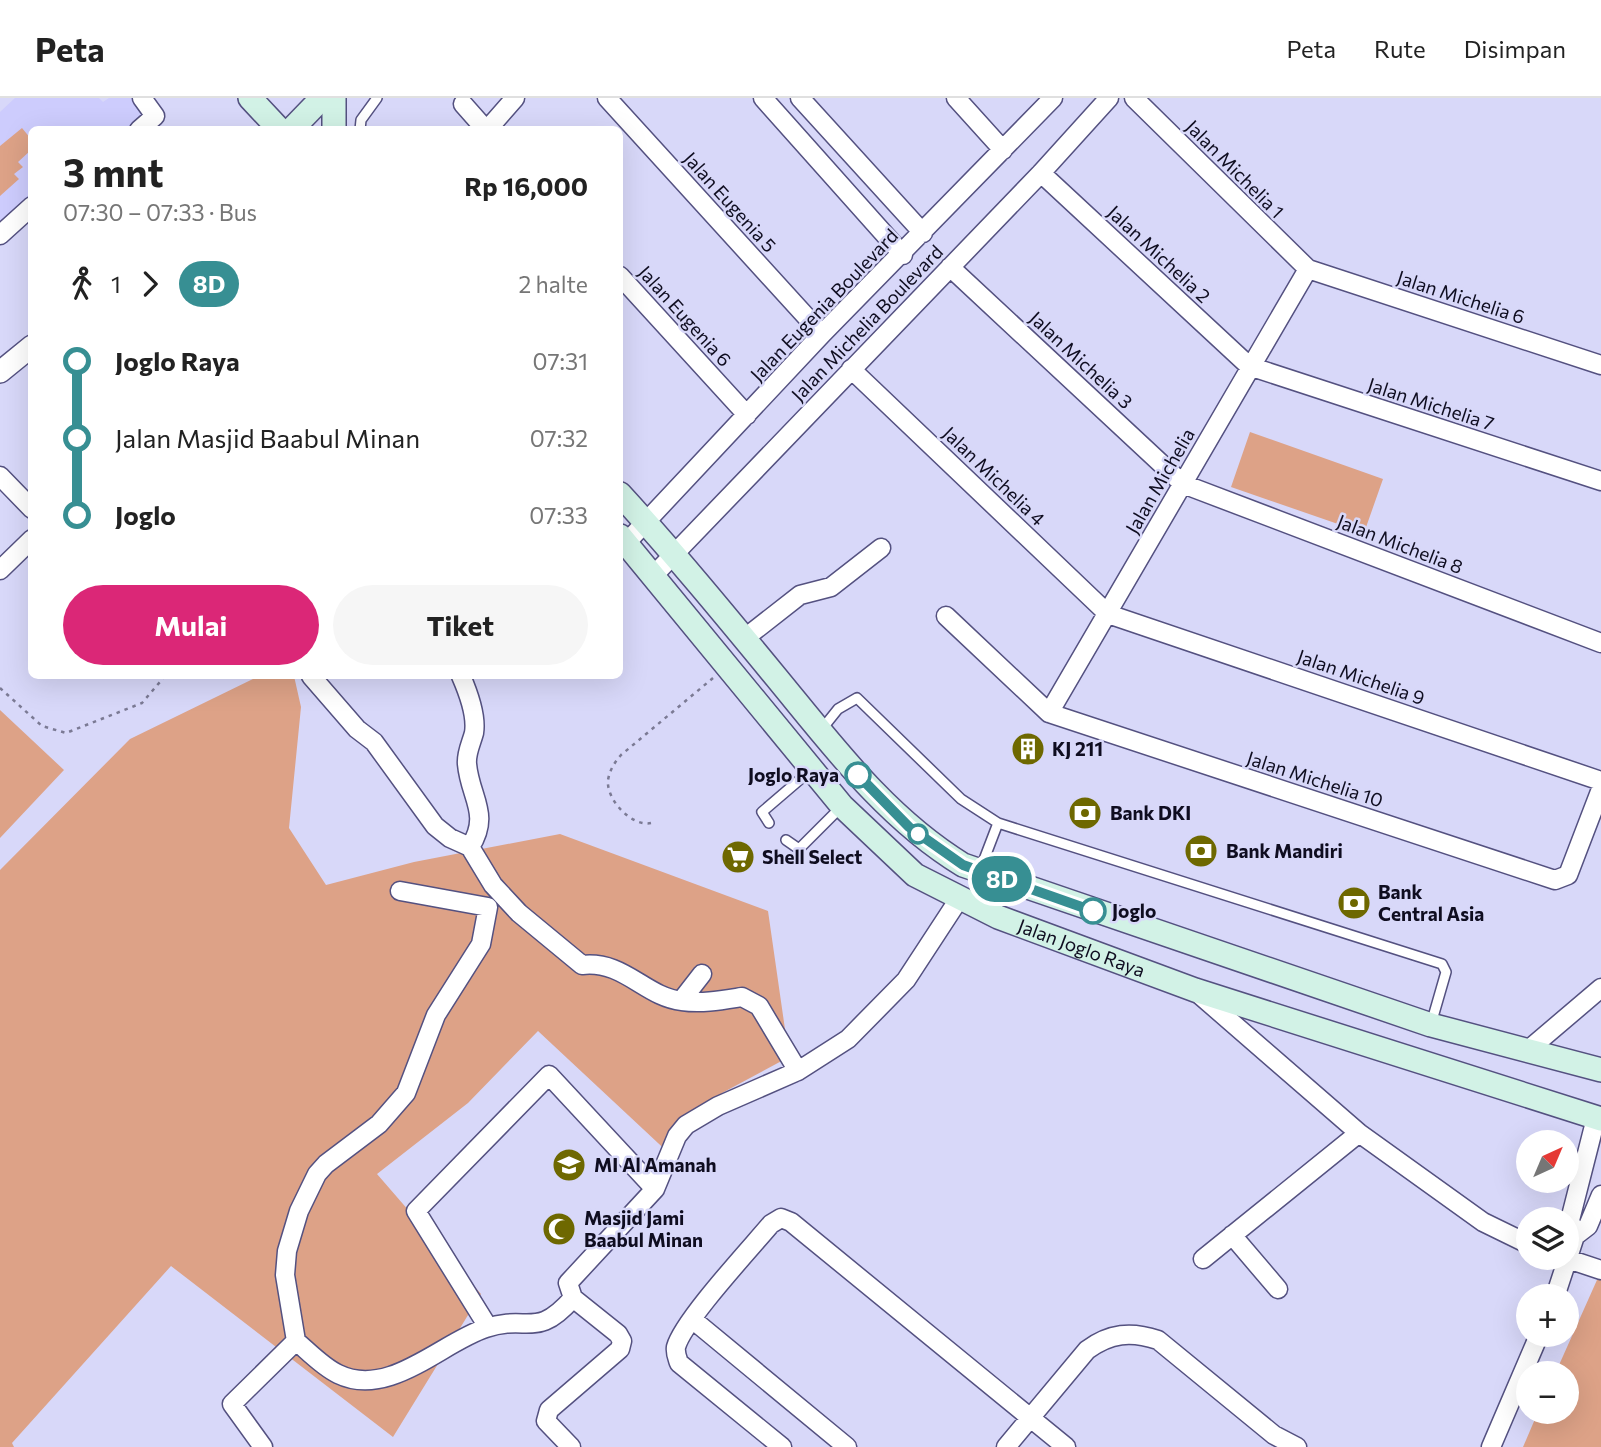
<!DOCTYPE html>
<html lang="id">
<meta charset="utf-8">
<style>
body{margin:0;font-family:Commissioner,sans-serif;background:#f6f6f6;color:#222;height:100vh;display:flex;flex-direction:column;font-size:26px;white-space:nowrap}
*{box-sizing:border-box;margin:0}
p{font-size:23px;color:#767676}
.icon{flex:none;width:38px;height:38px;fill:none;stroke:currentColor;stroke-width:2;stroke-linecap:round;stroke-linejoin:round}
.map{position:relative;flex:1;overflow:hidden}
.side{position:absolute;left:28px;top:28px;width:595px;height:553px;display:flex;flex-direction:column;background:#fff;border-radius:10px;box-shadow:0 7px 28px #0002}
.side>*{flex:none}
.badge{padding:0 14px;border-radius:23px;font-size:24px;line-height:46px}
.needle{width:46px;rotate:44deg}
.buttons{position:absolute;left:1516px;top:1032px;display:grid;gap:14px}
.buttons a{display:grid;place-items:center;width:63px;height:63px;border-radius:50%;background:#fff;box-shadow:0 7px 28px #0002;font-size:35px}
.map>.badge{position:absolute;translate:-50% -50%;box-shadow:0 0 0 4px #fff}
.legs{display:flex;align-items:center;gap:10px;height:77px;padding:0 35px;font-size:23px}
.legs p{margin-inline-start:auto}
.summary{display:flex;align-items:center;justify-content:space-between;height:119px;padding:0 35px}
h1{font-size:38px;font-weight:700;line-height:52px}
.button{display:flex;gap:14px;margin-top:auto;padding:14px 35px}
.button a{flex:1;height:80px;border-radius:42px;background:#db2777;color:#fff;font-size:28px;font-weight:700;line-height:80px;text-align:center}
.button a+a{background:#f6f6f6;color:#222}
ul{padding:0 35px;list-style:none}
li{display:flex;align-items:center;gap:24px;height:77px;font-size:26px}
li i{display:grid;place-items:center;width:10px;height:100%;margin:0 9px;background:currentColor}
li i::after{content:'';width:18px;height:18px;margin:-9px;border:5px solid;border-radius:50%;background:#fff}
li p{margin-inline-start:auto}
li:first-child i{background:linear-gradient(#0000 50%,currentColor 0)}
li:last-child i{background:linear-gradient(currentColor 50%,#0000 0)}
header{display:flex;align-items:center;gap:42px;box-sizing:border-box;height:98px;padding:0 35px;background:#fff;border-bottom:2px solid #e0e0e0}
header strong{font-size:33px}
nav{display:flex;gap:38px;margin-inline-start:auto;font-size:24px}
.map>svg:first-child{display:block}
.built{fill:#cdccfd}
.green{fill:#dda287}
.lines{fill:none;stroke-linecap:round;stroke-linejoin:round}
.service-casing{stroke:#545180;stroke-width:12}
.minor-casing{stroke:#545180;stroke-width:21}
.tertiary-casing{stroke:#545180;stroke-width:24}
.secondary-casing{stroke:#545180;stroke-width:26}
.path{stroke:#7b7a94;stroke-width:2.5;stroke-dasharray:3.5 5;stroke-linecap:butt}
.service{stroke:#fff;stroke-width:9}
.minor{stroke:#fff;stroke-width:18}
.tertiary{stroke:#fff;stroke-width:21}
.secondary{stroke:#d2f2e6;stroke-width:23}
.line-1-casing{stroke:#fff;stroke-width:16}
.line-1{stroke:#378f93;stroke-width:10}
.stop-1-dot{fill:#fff;stroke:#378f93;stroke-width:3.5}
.labels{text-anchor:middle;stroke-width:5;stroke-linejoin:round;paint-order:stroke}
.street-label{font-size:19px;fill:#0f0d20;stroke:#d8d8f9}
.poi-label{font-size:19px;font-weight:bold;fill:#0f0d20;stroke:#d8d8f9;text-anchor:start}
.stop-label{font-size:19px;font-weight:bold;fill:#0f0d20;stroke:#d8d8f9;text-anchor:end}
</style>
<header>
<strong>Peta</strong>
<nav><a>Peta</a><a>Rute</a><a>Disimpan</a></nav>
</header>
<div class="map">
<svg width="1601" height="1349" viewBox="0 0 1601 1349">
<rect width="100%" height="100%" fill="#d8d8f9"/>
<path class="built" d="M 15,0 L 99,0 L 103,4 L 109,0 L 138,0 L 154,18 L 138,31 L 32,32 L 31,106 L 0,134 L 0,14 Z"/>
<path class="green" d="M 22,30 L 31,41 L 31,52 L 18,64 L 23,69 L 14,76 L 19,81 L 0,98 L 0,48 Z
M 1250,334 L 1383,381 L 1364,435 L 1231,389 Z
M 259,578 L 294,578 L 301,609 L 289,730 L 326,787 L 414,764 L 560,736 L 768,813 L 789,959 L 722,995 L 673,1059 L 538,933 L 468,1005 L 377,1076 L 481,1196 L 393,1339 L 171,1168 L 12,1345 L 14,1349 L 0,1349 L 0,772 L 130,641 Z
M 0,612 L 64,672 L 0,740 Z
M 1601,1173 L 1601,1349 L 1523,1349 L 1538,1314 L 1566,1314 L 1566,1276 L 1555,1276 Z"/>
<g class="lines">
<defs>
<path id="service" d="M 360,32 L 361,22 L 377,0
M 822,631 L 838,611 L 857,600 L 961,701 L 998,725 L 1442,866 L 1446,874 L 1431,926
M 769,725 L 762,714 L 811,672
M 786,742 L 799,751 L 841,709
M 980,772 L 998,725"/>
<path id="minor" d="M 607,0 L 822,236
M 763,0 L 903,157
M 800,0 L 923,135
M 956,0 L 1003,52
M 1134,0 L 1308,171 L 1601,267
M 463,6 L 486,32
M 139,32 L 155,18 L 142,0
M 487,32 L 515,0
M 1041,75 L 1249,268 L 1601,383
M 0,137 L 32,108
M 950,169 L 1183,386 L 1601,545
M 620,178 L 747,317
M 851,271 L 1108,516 L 1601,683
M 0,378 L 32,411
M 626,445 L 822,236 L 1053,0
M 0,472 L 32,441
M 654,477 L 1041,75 L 1109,0
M 946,518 L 1049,615 L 1555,782 L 1568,777 L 1601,691
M 745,540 L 800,497 L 831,489 L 881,450
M 311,578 L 357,631 L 374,644 L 435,728 L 450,740 L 470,749 L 493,787 L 519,815 L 582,867 C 624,862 645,899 682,903 C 702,906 723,902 742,899 L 759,908 L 798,973
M 461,578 C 468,594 477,617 474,635 C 471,646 466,655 467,666 C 470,700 491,716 470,749
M 1049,615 L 1308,171
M 400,793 L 488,809 L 481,846 L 436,917 L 406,995 L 379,1026 L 326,1066 L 317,1076 L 299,1113 L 287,1153 L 285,1177 L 296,1243 C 309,1254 323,1269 338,1276 C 389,1301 442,1244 486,1230 C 529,1216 536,1242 573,1200
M 1200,897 L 1359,1035 L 1483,1124 L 1528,1146
M 681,903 L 702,876
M 1527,953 L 1601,890
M 1232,1137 L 1278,1191
M 1575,1138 L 1588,1128 L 1601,1097
M 1565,1160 L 1601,1172
M 1203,1161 L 1359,1035
M 1555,1199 L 1575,1138 L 1570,1122 L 1596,1020
M 692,1221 L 847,1349
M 488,1229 L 416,1113 L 549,977 L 655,1091
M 263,1349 L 232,1306 L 296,1243
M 571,1349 L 546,1323 L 549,1312 L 620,1251 L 622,1243 L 618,1236 L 573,1200 L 568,1185 L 655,1091 L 677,1038 L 686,1027 L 718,1008 L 798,973 L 848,941 L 906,882 L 959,801
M 782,1349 L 679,1265 C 677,1259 675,1255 676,1249 C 683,1223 750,1151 771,1126 L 781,1120 L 791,1124 L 1066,1349
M 1006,1349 L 1087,1252 C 1110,1235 1131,1233 1158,1242 L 1274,1337 L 1297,1349
M 1491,1349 L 1539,1237"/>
<path id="tertiary" d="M 0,274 L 32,248"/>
<g id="secondary">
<path d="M 250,0 L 280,32"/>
<path d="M 334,0 L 334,32"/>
<path d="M 291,32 L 322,0"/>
<path d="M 620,396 C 674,455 725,517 776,579 C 832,647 886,720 963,767 L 1431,927 L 1601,972"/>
<path id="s1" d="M 620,438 L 842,708 L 915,777 L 998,819 L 1195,892 L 1601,1021"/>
</g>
</defs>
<use href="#service" class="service-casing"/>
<use href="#minor" class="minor-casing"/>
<use href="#tertiary" class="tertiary-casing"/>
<use href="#secondary" class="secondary-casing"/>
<path class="path" d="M 0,590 L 42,628 L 66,635 L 142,605 L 165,578
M 651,725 C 631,729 606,701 608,682 C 610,671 615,664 621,657 L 713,580"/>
<use href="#service" class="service"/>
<use href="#minor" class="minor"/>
<use href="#tertiary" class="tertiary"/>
<use href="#secondary" class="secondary"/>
</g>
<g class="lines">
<defs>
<path id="line-1" d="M 858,677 L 909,729 L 963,767 L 1093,813"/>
</defs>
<use href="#line-1" class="line-1-casing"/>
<use href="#line-1" class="line-1"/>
</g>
<defs>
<symbol id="building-disc" viewBox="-11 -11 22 22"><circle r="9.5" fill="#6e6800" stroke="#d8d8f9"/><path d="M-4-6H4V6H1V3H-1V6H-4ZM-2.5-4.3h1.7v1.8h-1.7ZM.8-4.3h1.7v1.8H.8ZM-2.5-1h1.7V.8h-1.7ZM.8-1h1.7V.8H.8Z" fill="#fff"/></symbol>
<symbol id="bank-disc" viewBox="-11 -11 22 22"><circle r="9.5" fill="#6e6800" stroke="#d8d8f9"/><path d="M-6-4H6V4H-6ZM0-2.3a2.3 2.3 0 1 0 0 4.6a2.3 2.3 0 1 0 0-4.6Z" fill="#fff"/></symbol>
<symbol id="supermarket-disc" viewBox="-11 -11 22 22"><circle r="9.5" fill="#6e6800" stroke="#d8d8f9"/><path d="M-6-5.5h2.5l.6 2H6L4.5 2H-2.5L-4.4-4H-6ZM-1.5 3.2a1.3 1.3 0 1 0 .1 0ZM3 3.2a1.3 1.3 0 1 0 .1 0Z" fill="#fff"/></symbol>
<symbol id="school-disc" viewBox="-11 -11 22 22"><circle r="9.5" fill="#6e6800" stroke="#d8d8f9"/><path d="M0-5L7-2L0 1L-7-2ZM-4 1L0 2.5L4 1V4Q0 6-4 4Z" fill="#fff"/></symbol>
<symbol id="mosque-disc" viewBox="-11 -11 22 22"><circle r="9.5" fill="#6e6800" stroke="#d8d8f9"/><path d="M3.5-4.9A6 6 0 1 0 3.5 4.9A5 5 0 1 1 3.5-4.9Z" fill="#fff"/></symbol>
</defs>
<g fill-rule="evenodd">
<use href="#building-disc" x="1009" y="632" width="38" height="38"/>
<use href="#bank-disc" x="1066" y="696" width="38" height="38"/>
<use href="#bank-disc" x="1182" y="734" width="38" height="38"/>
<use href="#supermarket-disc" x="719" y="740" width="38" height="38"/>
<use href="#bank-disc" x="1335" y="786" width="38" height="38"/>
<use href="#school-disc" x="550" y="1048" width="38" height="38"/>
<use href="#mosque-disc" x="540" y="1112" width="38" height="38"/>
</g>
<g class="stop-1-dot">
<circle cx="858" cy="677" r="12"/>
<circle cx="918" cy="736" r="9"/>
<circle cx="1093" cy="813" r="12"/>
</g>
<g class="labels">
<g class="street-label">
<text transform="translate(1235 71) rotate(45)" y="7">Jalan Michelia 1</text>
<text transform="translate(730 104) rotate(48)" y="7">Jalan Eugenia 5</text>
<text transform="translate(1159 156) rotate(43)" y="7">Jalan Michelia 2</text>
<text transform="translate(1461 199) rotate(18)" y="7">Jalan Michelia 6</text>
<text transform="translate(824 207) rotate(-46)" y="7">Jalan Eugenia Boulevard</text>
<text transform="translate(685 218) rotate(48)" y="7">Jalan Eugenia 6</text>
<text transform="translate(867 225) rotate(-46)" y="7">Jalan Michelia Boulevard</text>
<text transform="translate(1081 262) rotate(43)" y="7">Jalan Michelia 3</text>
<text transform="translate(1431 306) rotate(18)" y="7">Jalan Michelia 7</text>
<text transform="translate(994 378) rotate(44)" y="7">Jalan Michelia 4</text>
<text transform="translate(1160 383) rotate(-60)" y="7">Jalan Michelia</text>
<text transform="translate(1400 446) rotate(21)" y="7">Jalan Michelia 8</text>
<text transform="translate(1361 579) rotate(19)" y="7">Jalan Michelia 9</text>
<text transform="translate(1315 681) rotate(18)" y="7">Jalan Michelia 10</text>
<text dy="7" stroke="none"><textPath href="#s1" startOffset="632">Jalan Joglo Raya</textPath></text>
</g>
<g class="poi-label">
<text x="1052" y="658">KJ 211</text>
<text x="1110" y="722">Bank DKI</text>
<text x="1226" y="760">Bank Mandiri</text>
<text x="762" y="766">Shell Select</text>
<text x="1378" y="801">Bank<tspan x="1378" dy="22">Central Asia</tspan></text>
<text x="594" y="1074">MI Al Amanah</text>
<text x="584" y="1127">Masjid Jami<tspan x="584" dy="22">Baabul Minan</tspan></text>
</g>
<g class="stop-label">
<text x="839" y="684">Joglo Raya</text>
<text x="1112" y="820" text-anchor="start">Joglo</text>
</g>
</g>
</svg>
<div class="buttons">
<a><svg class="needle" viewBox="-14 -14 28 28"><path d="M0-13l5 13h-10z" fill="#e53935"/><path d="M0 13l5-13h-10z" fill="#767676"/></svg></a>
<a><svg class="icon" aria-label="layers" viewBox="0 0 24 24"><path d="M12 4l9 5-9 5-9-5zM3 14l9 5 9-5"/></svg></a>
<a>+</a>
<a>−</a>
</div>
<b class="badge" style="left:1002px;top:781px;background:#378f93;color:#fff">8D</b>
<section class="side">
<div class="summary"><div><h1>3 mnt</h1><p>07:30 – 07:33 · Bus</p></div><b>Rp 16,000</b></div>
<div class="legs"><svg class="icon" aria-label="walk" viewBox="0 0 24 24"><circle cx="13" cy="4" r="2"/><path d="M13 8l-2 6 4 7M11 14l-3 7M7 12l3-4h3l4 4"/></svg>1<svg class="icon" aria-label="forward" viewBox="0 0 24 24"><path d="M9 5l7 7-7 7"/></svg><b class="badge" style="background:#378f93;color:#fff">8D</b><p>2 halte</p></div>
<ul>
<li><i style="color:#378f93"></i><b>Joglo Raya</b><p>07:31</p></li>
<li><i style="color:#378f93"></i><span>Jalan Masjid Baabul Minan</span><p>07:32</p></li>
<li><i style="color:#378f93"></i><b>Joglo</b><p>07:33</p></li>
</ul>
<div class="button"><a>Mulai</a><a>Tiket</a></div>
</section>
</div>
